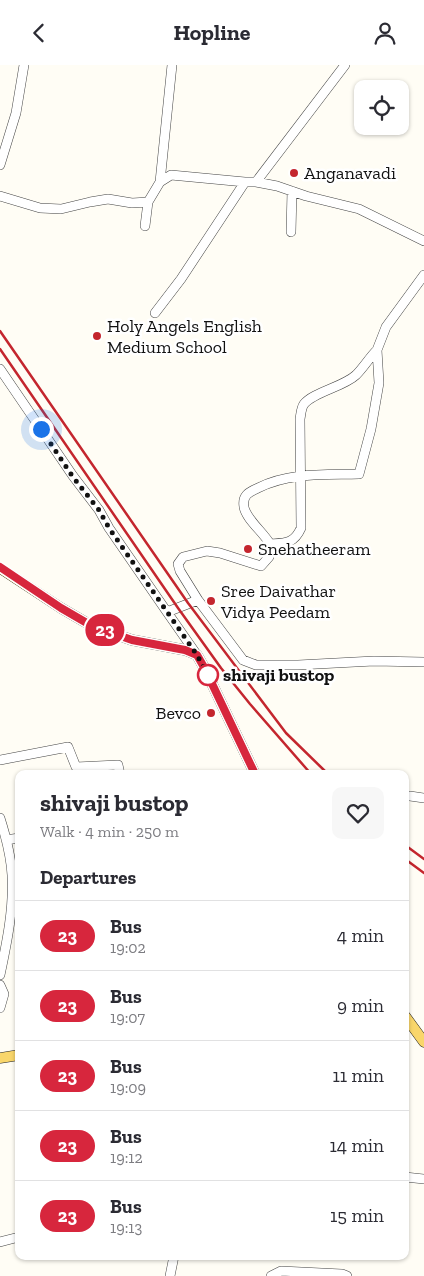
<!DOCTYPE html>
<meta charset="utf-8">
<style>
body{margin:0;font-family:"Zilla Slab",serif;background:#f7f7f7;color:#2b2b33;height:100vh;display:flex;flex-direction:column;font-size:19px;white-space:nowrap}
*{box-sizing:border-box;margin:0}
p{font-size:16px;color:#7c7c81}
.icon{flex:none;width:28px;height:28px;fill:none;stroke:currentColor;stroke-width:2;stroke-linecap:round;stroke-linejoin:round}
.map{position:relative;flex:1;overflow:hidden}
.side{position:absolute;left:15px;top:705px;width:394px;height:490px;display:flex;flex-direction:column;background:#fff;border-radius:10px;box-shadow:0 1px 4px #0004}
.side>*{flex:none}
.badge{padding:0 10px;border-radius:16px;font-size:18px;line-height:32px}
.tools{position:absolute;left:354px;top:15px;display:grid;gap:10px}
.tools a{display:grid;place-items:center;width:55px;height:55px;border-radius:10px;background:#fff;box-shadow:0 1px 4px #0004;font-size:25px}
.you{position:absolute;width:25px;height:25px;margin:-12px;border:4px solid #fff;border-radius:50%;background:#1a73e8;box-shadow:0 0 0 8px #1a73e833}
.map>.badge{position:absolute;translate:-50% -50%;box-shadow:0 0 0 2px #fff}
h2{padding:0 25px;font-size:19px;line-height:45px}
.round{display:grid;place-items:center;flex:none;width:52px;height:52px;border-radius:10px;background:#f7f7f7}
.head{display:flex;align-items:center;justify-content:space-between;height:85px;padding:0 25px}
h1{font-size:24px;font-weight:800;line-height:38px}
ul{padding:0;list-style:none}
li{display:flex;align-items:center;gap:15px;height:70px;padding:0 25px;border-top:1px solid #e1e1e2}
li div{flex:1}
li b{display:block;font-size:19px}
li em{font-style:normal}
li .badge{min-width:55px;font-weight:700;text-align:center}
header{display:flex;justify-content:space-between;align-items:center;height:65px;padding:0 25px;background:#fff;font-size:22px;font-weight:800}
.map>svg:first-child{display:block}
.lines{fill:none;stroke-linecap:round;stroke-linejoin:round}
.minor-casing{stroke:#444;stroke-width:10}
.major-casing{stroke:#222;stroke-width:11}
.minor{stroke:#fff;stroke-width:9}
.major{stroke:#f9d66b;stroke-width:10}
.rail{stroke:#c4262e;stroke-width:2.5}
.line-casing{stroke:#fff;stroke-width:11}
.line{stroke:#d7263d;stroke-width:8}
.walk{stroke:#111;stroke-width:5;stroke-dasharray:0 9}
.poi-dot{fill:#c4262e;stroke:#fff;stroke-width:2}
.stop-dot{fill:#fff;stroke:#d7263d;stroke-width:2.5}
.labels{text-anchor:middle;stroke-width:5;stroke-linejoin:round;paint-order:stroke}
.poi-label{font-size:18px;fill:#111;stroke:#fff;text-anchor:start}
.stop-label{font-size:18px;font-weight:bold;fill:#111;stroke:#fff;text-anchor:start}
</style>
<header><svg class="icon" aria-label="back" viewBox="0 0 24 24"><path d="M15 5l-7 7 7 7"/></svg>Hopline<svg class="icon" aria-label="person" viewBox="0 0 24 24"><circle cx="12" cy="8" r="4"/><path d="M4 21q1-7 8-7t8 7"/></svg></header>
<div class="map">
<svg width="424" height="1211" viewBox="0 0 424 1211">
<rect width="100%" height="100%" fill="#fffdf5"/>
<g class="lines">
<defs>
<path id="minor" d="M 0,100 L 16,48 L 24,0
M 160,117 L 172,0
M 256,117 L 345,0
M 0,131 L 40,143 L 61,144 L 90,137 L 108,134 L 132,138 L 148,137 L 160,117 L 171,110 L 245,117 L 256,117 L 277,121 L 306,131 L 359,144 L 424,176
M 145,161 L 148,137
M 291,167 L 292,126
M 155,248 L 181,214 L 245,117
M 0,304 L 73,411 L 99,445 L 109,463 L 167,547
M 270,479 C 285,478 294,479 301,463 L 300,354 C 301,349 301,343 304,339 C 314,327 343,322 356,310 C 364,302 369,293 377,285
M 198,535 L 180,506 L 178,499 L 183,492 L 207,486 L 220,488 L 261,501 L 269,492 L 270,479 C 264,468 246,454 244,442 C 242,430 249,427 258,423 C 290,407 325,410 359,409 L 371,364 L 379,318 L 377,285 L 386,262 L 424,210
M 197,590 L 167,547 L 198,535 L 243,595 L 256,600 L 298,600 L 374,596 L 424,597
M 0,695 L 68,682 L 76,702 L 118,700 L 120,709
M 410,731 L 424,733
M 0,753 C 6,772 11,791 12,810 C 14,843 7,877 0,910
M 6,775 L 19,773
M 0,920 L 4,929 L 0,943
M 405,1112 L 424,1114
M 0,1177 L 19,1172
M 170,1211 L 174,1191
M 271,1211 L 281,1206 L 342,1209 L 347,1211"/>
<path id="major" d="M 0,503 L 61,543 L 92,561 L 132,575 L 185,585 L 197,590 L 205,604 L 255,709
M 405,951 L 424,977
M 0,993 L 19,990"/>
</defs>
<use href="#minor" class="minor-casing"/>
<use href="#major" class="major-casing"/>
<use href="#minor" class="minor"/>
<use href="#major" class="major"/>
<path class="rail" d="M 0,266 L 188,538 L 286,668 L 328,709
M 0,284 L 178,543 L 221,603 L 250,639 L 311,709
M 405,780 L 424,794
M 405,794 L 424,808"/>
</g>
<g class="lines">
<defs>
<path id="line" d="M 0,502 L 61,543 L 92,561 L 132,575 L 185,585 L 197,590 L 205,604 L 255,709"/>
</defs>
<use href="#line" class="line-casing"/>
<use href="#line" class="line"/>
<path class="walk" d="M 41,364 L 73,412 L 99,445 L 109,463 L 197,590 L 210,614 L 208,610"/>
</g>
<g class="poi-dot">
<circle cx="294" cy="108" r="5"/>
<circle cx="97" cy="271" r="5"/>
<circle cx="248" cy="484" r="5"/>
<circle cx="211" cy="536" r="5"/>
<circle cx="211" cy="648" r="5"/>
</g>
<circle class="stop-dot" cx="208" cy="610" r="10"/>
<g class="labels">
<g class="poi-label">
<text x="304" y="114">Anganavadi</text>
<text x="107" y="267">Holy Angels English<tspan x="107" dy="21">Medium School</tspan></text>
<text x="258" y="490">Snehatheeram</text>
<text x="221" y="532">Sree Daivathar<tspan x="221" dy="21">Vidya Peedam</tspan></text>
<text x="201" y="654" text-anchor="end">Bevco</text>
</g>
<g class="stop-label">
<text x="223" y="616">shivaji bustop</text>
</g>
</g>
</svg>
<div class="tools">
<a><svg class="icon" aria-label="locate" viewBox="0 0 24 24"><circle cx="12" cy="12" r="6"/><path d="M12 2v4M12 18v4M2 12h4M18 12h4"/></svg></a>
</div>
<div class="you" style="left:41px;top:364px"></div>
<b class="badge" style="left:105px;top:565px;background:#d7263d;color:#fff">23</b>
<section class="side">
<div class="head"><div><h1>shivaji bustop</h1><p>Walk · 4 min · 250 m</p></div><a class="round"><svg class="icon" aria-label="heart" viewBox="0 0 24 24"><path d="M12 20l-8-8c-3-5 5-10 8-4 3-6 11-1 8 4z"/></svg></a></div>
<h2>Departures</h2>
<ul>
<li><span class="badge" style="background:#d7263d;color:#fff">23</span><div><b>Bus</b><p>19:02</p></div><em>4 min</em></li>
<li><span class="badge" style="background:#d7263d;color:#fff">23</span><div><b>Bus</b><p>19:07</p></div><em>9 min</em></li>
<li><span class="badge" style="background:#d7263d;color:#fff">23</span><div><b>Bus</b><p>19:09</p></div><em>11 min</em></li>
<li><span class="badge" style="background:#d7263d;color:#fff">23</span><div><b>Bus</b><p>19:12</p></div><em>14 min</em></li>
<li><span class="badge" style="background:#d7263d;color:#fff">23</span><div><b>Bus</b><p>19:13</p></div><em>15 min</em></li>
</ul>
</section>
</div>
